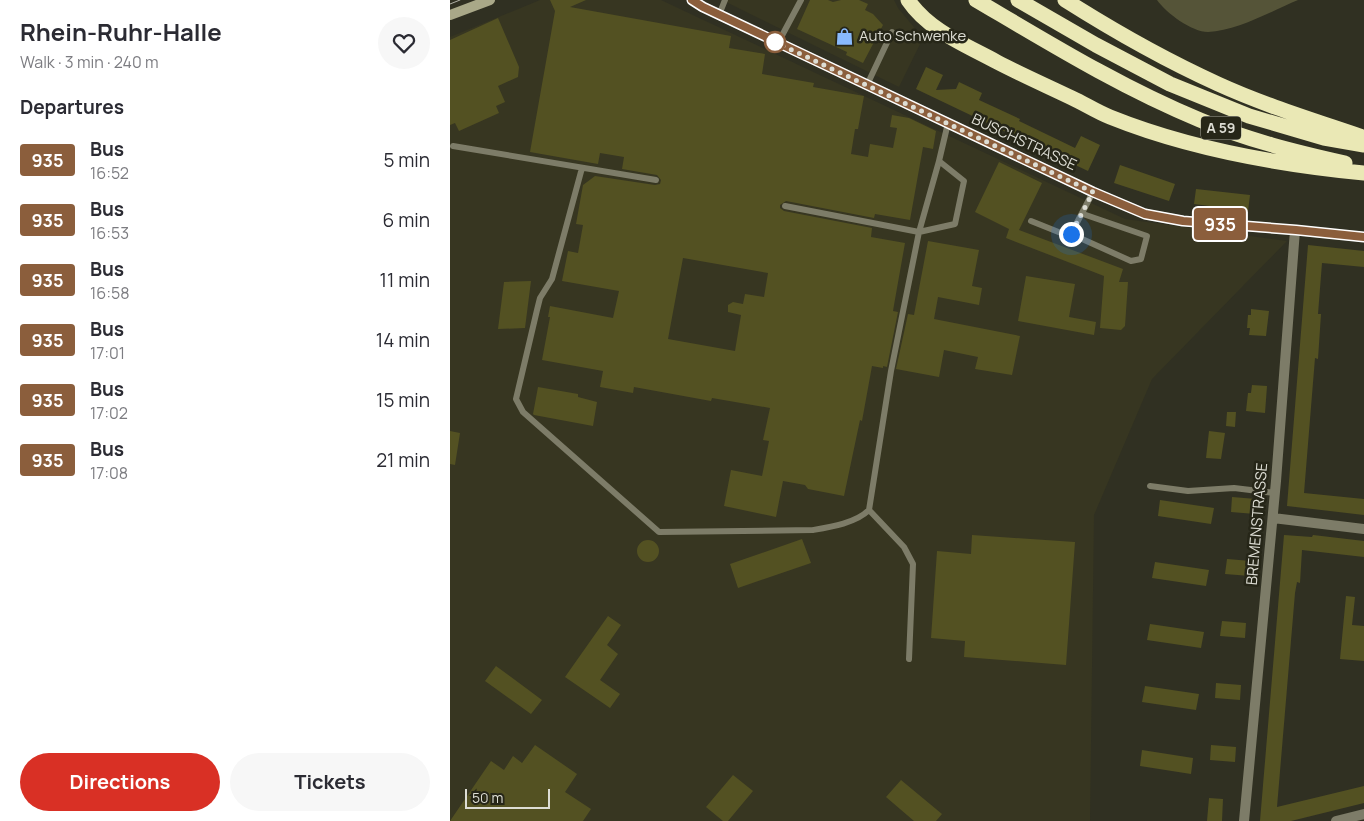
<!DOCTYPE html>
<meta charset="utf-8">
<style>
body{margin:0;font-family:Manrope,sans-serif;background:#f7f7f7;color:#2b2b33;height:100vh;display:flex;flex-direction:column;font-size:19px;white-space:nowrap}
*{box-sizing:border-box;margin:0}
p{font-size:16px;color:#7c7c81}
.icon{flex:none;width:28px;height:28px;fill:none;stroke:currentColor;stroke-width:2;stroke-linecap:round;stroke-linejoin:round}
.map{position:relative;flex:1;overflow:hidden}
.sheet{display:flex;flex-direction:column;background:#fff;width:450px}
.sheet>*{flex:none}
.badge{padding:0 10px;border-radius:4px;font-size:18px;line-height:32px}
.scale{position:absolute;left:15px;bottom:12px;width:85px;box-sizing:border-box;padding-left:5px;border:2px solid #ddddd4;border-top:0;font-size:14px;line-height:18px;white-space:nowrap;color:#ddddd4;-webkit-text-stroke:4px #262618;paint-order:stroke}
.you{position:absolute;width:25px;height:25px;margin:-12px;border:4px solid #fff;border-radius:50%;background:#1a73e8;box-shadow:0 0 0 8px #1a73e833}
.map>.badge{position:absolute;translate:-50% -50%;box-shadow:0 0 0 2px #fff}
h2{padding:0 20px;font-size:19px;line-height:45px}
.round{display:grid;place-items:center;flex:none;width:52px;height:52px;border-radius:26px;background:#f7f7f7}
.overview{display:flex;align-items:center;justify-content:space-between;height:85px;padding:0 20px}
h1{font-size:24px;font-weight:700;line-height:38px}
.primary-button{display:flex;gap:10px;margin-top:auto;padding:10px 20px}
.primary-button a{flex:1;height:58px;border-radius:30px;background:#d93025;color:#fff;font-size:20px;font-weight:700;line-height:58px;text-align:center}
.primary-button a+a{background:#f7f7f7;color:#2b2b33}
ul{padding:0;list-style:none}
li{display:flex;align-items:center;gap:15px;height:60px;padding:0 20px}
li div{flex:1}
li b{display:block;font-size:19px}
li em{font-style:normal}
li .badge{min-width:55px;font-weight:700;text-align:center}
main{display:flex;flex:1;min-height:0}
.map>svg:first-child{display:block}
.built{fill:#373621}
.green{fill:#555438}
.building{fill:#535122;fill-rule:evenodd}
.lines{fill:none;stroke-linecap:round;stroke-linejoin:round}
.service{stroke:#7d7c68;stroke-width:6}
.minor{stroke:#7d7c68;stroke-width:10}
.tertiary{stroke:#7d7c68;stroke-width:10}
.secondary{stroke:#a9a888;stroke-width:10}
.motorway{stroke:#eae8b5;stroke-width:15}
.tram{stroke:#b1b1a7;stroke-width:1}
.line-casing{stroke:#fff;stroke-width:11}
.line{stroke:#8b5e3c;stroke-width:8}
.walk{stroke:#ddddd4;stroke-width:5;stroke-dasharray:0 9}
.stop-dot{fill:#fff;stroke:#8b5e3c;stroke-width:2.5}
.labels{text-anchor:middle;stroke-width:5;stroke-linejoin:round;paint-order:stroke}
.shield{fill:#262618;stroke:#a6a69c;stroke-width:1}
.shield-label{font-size:14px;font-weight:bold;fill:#ddddd4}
.poi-label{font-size:15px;fill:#ddddd4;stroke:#262618;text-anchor:start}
.street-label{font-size:15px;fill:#ddddd4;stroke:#262618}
</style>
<main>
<section class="sheet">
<div class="overview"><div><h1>Rhein-Ruhr-Halle</h1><p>Walk · 3 min · 240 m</p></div><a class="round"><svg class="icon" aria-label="heart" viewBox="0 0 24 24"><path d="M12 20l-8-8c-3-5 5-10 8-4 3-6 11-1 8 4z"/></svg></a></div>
<h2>Departures</h2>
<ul>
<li><span class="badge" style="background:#8b5e3c;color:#fff">935</span><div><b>Bus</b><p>16:52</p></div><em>5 min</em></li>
<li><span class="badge" style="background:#8b5e3c;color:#fff">935</span><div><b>Bus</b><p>16:53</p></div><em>6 min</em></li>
<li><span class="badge" style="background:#8b5e3c;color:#fff">935</span><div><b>Bus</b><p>16:58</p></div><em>11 min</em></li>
<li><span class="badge" style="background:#8b5e3c;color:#fff">935</span><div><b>Bus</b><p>17:01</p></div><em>14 min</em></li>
<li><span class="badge" style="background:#8b5e3c;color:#fff">935</span><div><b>Bus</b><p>17:02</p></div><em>15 min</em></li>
<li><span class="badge" style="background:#8b5e3c;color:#fff">935</span><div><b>Bus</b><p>17:08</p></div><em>21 min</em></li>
</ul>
<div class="primary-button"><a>Directions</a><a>Tickets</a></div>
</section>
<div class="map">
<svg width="914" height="821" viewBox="0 0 914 821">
<rect width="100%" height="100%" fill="#303022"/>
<path class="built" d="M 90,0 L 211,0 L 675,219 L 837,241 L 702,379 L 644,515 L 640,821 L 0,821 L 0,37 Z
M 272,0 L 444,0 L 448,8 L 473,38 L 449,87 Z"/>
<path class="green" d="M 707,0 L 848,0 C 822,11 787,31 758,32 C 742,32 716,13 707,0 Z"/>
<path class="building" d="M 100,0 L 136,0 L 120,7 L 281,36 L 279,48 L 315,54 L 312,74 L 364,83 L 363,87 L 414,96 L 408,129 L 405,129 L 401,154 L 418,157 L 420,144 L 443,148 L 447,128 L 440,127 L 442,115 L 459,118 L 486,131 L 483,149 L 473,147 L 460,220 L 425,214 L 424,218 L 336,201 L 330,205 L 330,208 L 334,211 L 422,228 L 421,237 L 455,243 L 444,305 L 443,311 L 448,312 L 437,367 L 433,366 L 433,368 L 422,366 L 412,421 L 410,420 L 394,496 L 358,489 L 355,485 L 333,481 L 326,517 L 274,506 L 281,470 L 312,476 L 319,441 L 313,440 L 320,408 L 262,398 L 261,401 L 184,387 L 183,393 L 150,387 L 153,371 L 92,360 L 100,317 L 98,317 L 100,306 L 163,318 L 169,291 L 112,281 L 118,251 L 128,253 L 133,225 L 126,224 L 133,185 L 145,176 L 205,185 L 210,184 L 211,180 L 207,175 L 172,169 L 174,157 L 150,153 L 148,164 L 80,152 L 105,11 ZM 233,258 L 318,273 L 314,297 L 295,294 L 293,304 L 283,302 L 278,305 L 278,312 L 291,315 L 285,351 L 218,339 Z
M 360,0 L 378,0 L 383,2 L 391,0 L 409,0 L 418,4 L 415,10 L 423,14 L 433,25 L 413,63 L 396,55 L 397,52 L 347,29 Z
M 48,18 L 69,67 L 68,77 L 48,86 L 55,102 L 46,106 L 49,113 L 9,131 L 5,123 L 0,125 L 0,40 Z
M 476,67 L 493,75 L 486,90 L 506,89 L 509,82 L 532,93 L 529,100 L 570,119 L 569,121 L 625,148 L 631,136 L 650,145 L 638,171 L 466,89 Z
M 549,162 L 592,183 L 569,230 L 673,269 L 669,282 L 678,282 L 675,326 L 671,330 L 650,328 L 654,276 L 556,238 L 559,229 L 525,212 Z
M 670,165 L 725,184 L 719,201 L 664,183 Z
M 746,189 L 800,195 L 798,211 L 744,204 Z
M 478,241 L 529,250 L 522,286 L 532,288 L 529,305 L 488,297 L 484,319 L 570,336 L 562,375 L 525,369 L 528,357 L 494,350 L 489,377 L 446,369 L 458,314 L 464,315 Z
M 858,245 L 914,251 L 914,267 L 872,263 L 868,314 L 871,314 L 868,359 L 865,358 L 854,493 L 914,499 L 914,515 L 837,506 Z
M 576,276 L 625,284 L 619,317 L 646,322 L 644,335 L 568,321 Z
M 81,281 L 75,328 L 48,329 L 54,282 Z
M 801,309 L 819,311 L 816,336 L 799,335 L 800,328 L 797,328 L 798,315 L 801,315 Z
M 802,385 L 817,386 L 815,413 L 796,411 L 798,393 L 801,393 Z
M 88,387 L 128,394 L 128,397 L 147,402 L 143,426 L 84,415 L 83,414 Z
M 777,412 L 786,412 L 785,427 L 776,426 Z
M 0,431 L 10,433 L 5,465 L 0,464 Z
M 759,431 L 775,433 L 771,459 L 756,458 Z
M 782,497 L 806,499 L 805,514 L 781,512 Z
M 710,500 L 764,508 L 761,524 L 708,516 Z
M 522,535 L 625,542 L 616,665 L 514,657 L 515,641 L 481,638 L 487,551 L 521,554 Z
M 834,535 L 862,537 L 863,535 L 914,541 L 914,557 L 852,550 L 850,583 L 847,582 L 845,593 L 827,807 L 914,786 L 914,803 L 841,821 L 810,821 Z
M 352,539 L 361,563 L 288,588 L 280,564 Z
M187 551a11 11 0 1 1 22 0a11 11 0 1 1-22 0Z
M 777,559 L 801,561 L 800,576 L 775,574 Z
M 705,562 L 759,570 L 756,586 L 702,578 Z
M 896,596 L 905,597 L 902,625 L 914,626 L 914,661 L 890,659 Z
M 158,616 L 171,625 L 157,645 L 168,654 L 150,680 L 170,694 L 160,708 L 115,677 Z
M 772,621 L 796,623 L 795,638 L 770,636 Z
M 700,624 L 754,632 L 751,648 L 697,640 Z
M 46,666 L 92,700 L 81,714 L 35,681 Z
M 766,683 L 791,685 L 790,700 L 765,698 Z
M 695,686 L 749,694 L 746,710 L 692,702 Z
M 85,745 L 127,774 L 115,792 L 141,809 L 133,821 L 0,821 L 41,761 L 54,770 L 63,756 L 72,763 Z
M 761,745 L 786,747 L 785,762 L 760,760 Z
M 692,750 L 743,758 L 741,774 L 690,766 Z
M 283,775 L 303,791 L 278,821 L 273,821 L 256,807 Z
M 451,780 L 492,814 L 486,821 L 464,821 L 436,797 Z
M 759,798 L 773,799 L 772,821 L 757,821 Z"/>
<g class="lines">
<path class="service" d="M 269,15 L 275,0
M 328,43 L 351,0
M 417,85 L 442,32
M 3,146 L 206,180
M 132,168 L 102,279 L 90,298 L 87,310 L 66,399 L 73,412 L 209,532 L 363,530 C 381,527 406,523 419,510 L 441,371 L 469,232 L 505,224 L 514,181 L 489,161 L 498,123
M 335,206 L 469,232 L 489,161
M 581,221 L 616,235 L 621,234 L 643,192
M 621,234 L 681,261 L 691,259 L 697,236 L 633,214
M 700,486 L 738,491 L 784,488 L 825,493
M 419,510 L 454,547 L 463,564 L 459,659"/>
<path class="minor" d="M 823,518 L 914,529
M 794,821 L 826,481 L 845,230
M 886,821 L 914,814"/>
<path class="tertiary" d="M 242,0 L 253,7 L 643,192 L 695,214 L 733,221 L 845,230 L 914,237"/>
<path class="secondary" d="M 0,15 L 40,0"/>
<path class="motorway" d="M 458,0 C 479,31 516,45 547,62 C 572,75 597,86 622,98 C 635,104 647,112 660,117 C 737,148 831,165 914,173
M 526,0 C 599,43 672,88 750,120 C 797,140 846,152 895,163
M 568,0 L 646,45 L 720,84 L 799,116 L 874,138 L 914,145
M 615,0 C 664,31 715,60 768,84 C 814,105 863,120 910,136"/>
<path class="tram" d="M 0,4 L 10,0"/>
</g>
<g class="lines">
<defs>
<path id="line" d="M 242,0 L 253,7 L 643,192 L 695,214 L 733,221 L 846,230 L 914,237"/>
</defs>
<use href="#line" class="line-casing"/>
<use href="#line" class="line"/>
<path class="walk" d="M 325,42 L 643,192 L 621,234"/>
</g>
<defs>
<symbol id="shop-bare" viewBox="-9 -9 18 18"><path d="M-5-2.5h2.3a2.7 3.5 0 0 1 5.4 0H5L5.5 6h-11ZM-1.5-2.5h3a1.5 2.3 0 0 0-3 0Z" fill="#89bafc" stroke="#262618" stroke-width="2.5" paint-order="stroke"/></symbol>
</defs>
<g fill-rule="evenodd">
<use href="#shop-bare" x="382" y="24" width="25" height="25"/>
</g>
<circle class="stop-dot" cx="325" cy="42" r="10"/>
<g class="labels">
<rect class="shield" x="751" y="116.5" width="40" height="23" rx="4"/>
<g class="shield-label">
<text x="771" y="133">A 59</text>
</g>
<g class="poi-label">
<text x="409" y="41">Auto Schwenke</text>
</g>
<g class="street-label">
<text transform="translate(574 142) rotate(25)" y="5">BUSCHSTRASSE</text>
<text transform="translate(807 524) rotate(-85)" y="5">BREMENSTRASSE</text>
</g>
</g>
</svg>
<div class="scale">50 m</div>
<div class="you" style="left:621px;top:234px"></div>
<b class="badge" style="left:770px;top:224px;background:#8b5e3c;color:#fff">935</b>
</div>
</main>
